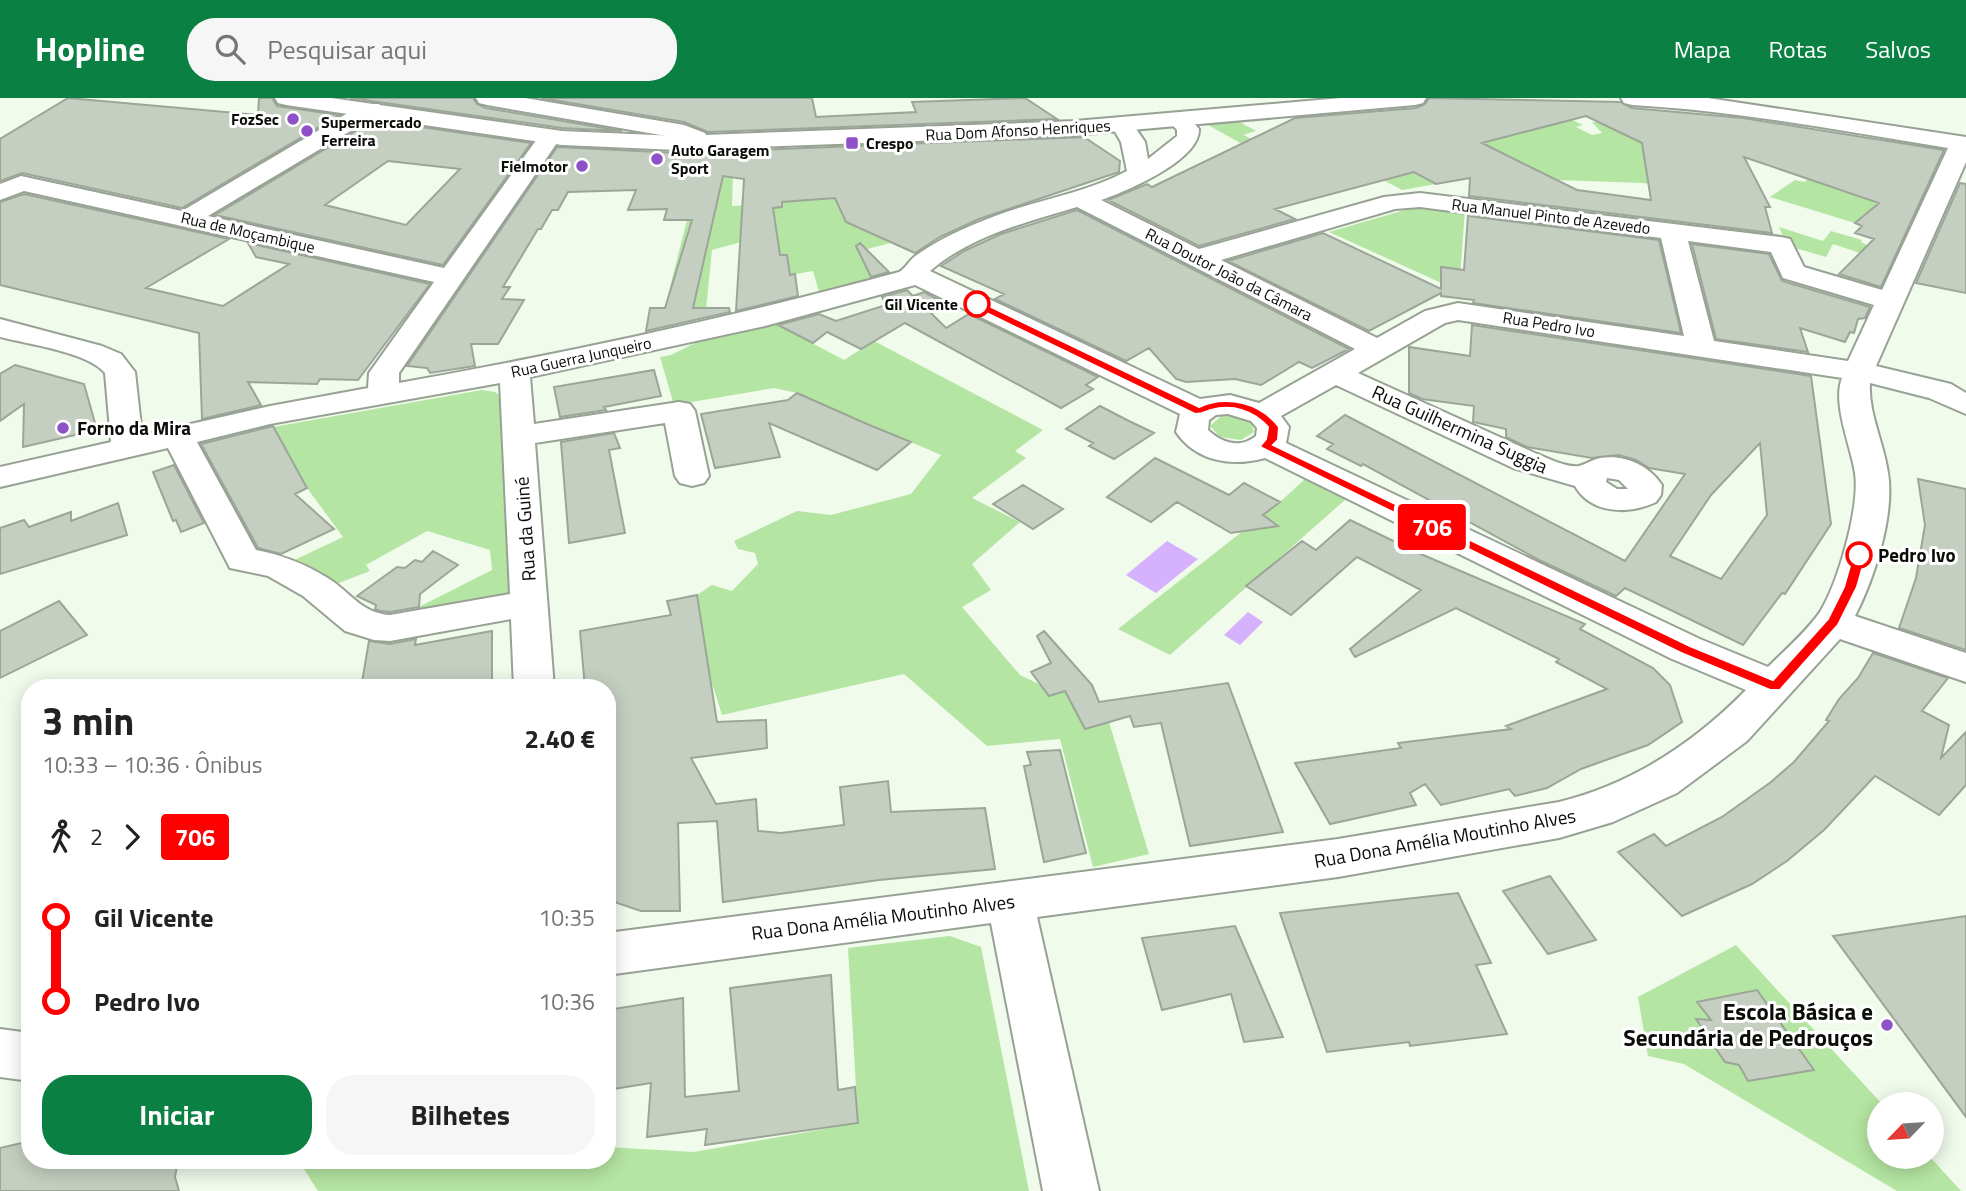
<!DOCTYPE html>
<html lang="pt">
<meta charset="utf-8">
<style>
body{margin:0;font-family:"Titillium Web",sans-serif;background:#f6f6f6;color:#222;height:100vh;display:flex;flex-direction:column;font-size:26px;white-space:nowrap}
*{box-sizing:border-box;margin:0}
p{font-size:23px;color:#767676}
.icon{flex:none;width:38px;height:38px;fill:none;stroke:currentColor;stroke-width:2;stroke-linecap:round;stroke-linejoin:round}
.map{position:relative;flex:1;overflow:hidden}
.panel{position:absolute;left:21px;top:581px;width:595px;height:490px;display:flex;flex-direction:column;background:#fff;border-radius:28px;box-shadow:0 4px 18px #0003}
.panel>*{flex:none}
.badge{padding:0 14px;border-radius:5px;font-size:24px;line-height:46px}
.needle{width:46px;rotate:245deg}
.fabs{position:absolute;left:1867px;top:994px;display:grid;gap:14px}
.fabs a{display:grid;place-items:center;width:77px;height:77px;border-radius:50%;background:#fff;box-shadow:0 4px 18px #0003;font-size:35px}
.map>.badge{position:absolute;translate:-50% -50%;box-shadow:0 0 0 4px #fff}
.legs{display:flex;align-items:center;gap:10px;height:77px;padding:0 21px;font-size:23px}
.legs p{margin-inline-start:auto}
.overview{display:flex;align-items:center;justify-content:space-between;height:119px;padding:0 21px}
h1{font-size:38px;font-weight:700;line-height:52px}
.action{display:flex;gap:14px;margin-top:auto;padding:14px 21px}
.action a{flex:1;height:80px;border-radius:28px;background:#0b8043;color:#fff;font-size:28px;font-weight:700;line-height:80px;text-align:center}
.action a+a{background:#f6f6f6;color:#222}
ul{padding:0 21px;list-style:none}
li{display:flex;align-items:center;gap:24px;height:84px;font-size:26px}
li i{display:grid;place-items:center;width:10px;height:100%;margin:0 9px;background:currentColor}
li i::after{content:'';width:18px;height:18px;margin:-9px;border:5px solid;border-radius:50%;background:#fff}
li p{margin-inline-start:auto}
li:first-child i{background:linear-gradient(#0000 50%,currentColor 0)}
li:last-child i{background:linear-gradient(currentColor 50%,#0000 0)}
header{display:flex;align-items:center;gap:42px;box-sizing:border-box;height:98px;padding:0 35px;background:#0b8043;color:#fff}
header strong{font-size:33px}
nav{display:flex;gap:38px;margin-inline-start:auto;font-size:24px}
.search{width:490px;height:63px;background:#f6f6f6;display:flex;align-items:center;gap:18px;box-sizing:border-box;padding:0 24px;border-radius:28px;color:#767676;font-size:26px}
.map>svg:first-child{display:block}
.green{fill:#b5e5a2;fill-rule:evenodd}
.water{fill:#d5b1fe}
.building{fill:#c5cfc1;stroke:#9ca698;stroke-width:2;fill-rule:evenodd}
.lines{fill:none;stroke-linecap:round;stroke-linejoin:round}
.minor-casing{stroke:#97a194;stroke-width:4}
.major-casing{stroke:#97a194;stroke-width:4}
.minor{fill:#fff;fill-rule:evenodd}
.major{fill:#fff;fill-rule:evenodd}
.line-1{fill:#f00;stroke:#fff;stroke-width:2}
.poi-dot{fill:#8f51c7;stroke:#fff;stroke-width:2.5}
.stop-1-dot{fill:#fff;stroke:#f00;stroke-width:3.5}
.labels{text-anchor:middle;stroke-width:6;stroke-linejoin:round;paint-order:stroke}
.far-poi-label{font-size:16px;font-weight:bold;fill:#0a0d08;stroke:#fff;text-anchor:start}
.far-street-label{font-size:16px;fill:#0a0d08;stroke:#fff}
.far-stop-label{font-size:16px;font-weight:bold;fill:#0a0d08;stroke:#fff;text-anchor:end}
.poi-label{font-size:19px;font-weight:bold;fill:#0a0d08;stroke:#fff;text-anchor:start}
.street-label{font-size:19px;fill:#0a0d08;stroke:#fff}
.stop-label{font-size:19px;font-weight:bold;fill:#0a0d08;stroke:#fff;text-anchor:start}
.near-poi-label{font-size:23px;font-weight:bold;fill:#0a0d08;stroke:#fff;text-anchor:end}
</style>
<header>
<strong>Hopline</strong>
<div class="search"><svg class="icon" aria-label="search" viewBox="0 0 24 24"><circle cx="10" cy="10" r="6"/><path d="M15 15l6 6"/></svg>Pesquisar aqui</div>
<nav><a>Mapa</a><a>Rotas</a><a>Salvos</a></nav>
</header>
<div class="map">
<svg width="1966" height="1093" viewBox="0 0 1966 1093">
<rect width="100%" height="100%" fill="#f0fbec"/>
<path class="green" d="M 1560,16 L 1583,27 L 1576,29 L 1592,37 L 1602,35 L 1592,24 L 1637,26 L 1708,94 L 1643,85 L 1557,82 L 1458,33 Z
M 1238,23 L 1256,33 L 1243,37 L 1257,43 L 1274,64 L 1208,27 Z
M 738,49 L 738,63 L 733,78 L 732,108 L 750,107 L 741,144 L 712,152 L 706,211 L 692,213 L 695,199 L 667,201 L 687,122 L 713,78 L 719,50 Z
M 1384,59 L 1436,86 L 1402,92 L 1355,67 Z
M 1810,80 L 1884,96 L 1875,105 L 1890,110 L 1889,122 L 1865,115 L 1855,125 L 1770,99 L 1795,82 L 1804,84 Z
M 837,99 L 894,144 L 860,153 L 872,180 L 820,197 L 813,173 L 790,177 L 787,157 L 776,155 L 773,110 L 782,109 L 782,104 Z
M 1422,107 L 1465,112 L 1459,193 L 1329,134 Z
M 1779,129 L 1823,143 L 1831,133 L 1862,142 L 1861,144 L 1867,147 L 1860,155 L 1833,146 L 1826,159 L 1788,148 Z
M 770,223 L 844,262 L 874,243 L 1043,332 L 1015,353 L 1026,360 L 972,400 L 1020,424 L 972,466 L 991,492 L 962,509 L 1020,577 L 1041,587 L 1049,598 L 1065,593 L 1085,631 L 1109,624 L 1149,756 L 1093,769 L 1060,641 L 987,648 L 904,576 L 722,617 L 711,582 L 697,497 L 712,487 L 732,493 L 758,466 L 755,455 L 738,451 L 734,443 L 797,413 L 831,417 L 911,396 L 941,357 L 797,295 L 774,290 L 674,307 L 660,259 L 671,257 L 717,234 Z
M 482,292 L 495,294 L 501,299 L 513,500 L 397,520 L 492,472 L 490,452 L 427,433 L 366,467 L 370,473 L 331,488 L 286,466 L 343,439 L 307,390 L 273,329 Z
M 1221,318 L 1242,319 L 1252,326 L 1254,334 L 1241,342 L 1220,339 L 1210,328 Z
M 1305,381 L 1346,401 L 1170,557 L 1118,531 L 1280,404 Z
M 950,838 L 981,849 L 1029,1093 L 318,1093 L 298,1062 L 607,1062 L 607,1049 L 694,1054 L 858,1025 L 848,850 Z
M 1736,847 L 1882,1006 L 1880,1006 L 1880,1059 L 1930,1059 L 1961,1093 L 1897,1093 L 1684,966 L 1648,958 L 1638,899 ZM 1757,892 L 1813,972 L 1748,983 L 1739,967 L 1725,964 L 1697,922 L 1711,922 L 1698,904 Z"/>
<path class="water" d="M 1167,443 L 1198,461 L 1156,495 L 1126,477 Z
M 1248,514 L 1263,524 L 1240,547 L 1224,537 Z"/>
<path class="building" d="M 68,0 L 258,17 L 259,0 L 272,0 L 277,8 L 339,17 L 182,110 L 22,75 L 0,83 L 0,41 Z
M 350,0 L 473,0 L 477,6 L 486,10 L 622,33 L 562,30 Z
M 541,0 L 812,0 L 816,19 L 916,14 L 912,4 L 1025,0 L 1057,21 L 708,34 L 684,24 Z
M 1429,0 L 1621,4 L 1632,10 L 1743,20 L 1944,52 L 1881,189 L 1839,176 L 1874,141 L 1855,135 L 1862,128 L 1855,125 L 1879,105 L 1744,59 L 1770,109 L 1765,109 L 1772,135 L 1469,98 L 1470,80 L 1436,86 L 1414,74 L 1275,111 L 1295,121 L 1199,148 L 1108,102 L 1147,86 L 1152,89 L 1295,20 L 1416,10 L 1425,6 ZM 1586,18 L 1642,45 L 1651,102 L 1577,92 L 1482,45 Z
M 374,22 L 531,45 L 443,167 L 215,117 ZM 388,63 L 460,71 L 406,127 L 325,107 Z
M 1084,39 L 1120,63 L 1119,74 L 979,121 L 940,139 L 915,155 L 846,124 L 835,100 L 782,104 L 782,109 L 773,110 L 780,157 L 787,157 L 790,177 L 795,176 L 798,198 L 736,213 L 744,81 L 723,78 L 693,210 L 729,210 L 730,214 L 646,233 L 650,210 L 665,210 L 692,122 L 664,122 L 667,111 L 628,112 L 636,92 L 568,94 L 558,112 L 552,112 L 541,131 L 538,131 L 503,189 L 510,189 L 502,201 L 524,202 L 498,246 L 471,246 L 475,268 L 430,275 L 427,270 L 407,268 L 557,49 L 678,55 Z
M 1960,85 L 1966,86 L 1966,195 L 1916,185 Z
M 24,96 L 229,141 L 146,190 L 223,208 L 289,166 L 256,159 L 248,145 L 430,186 L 358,282 L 320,281 L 317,286 L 248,284 L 261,307 L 202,321 L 199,235 L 0,187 L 0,104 Z
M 1077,112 L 1349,251 L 1312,270 L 1299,264 L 1261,287 L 1235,281 L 1186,284 L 1176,281 L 1149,250 L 1126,263 L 995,201 L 1004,196 L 941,168 L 964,153 L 1001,136 Z
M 1468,118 L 1659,142 L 1681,235 L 1473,205 L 1474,202 L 1441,198 L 1441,195 L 1369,233 L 1228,163 L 1323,135 L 1441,191 L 1441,169 L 1464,172 Z
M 860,145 L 889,174 L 871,179 L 856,148 Z
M 1692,146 L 1769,156 L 1782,183 L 1870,209 L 1865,220 L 1858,221 L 1854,235 L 1850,234 L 1845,244 L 1800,230 L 1808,254 L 1716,241 Z
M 907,192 L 913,198 L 924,194 L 941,203 L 927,211 L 946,230 L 969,216 L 1098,279 L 1086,287 L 1093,291 L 1061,310 L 905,225 L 861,251 L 827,234 L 813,245 L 778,227 L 819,216 L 836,223 L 886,207 L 882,199 Z
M 1472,227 L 1811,278 L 1831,426 L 1785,496 L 1782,495 L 1743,547 L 1625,490 L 1616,498 L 1539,462 L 1363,366 L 1361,368 L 1327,351 L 1333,346 L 1317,338 L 1345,317 L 1625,463 L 1685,376 L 1649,370 L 1636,362 L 1619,357 L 1592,360 L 1527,349 L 1506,339 L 1506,331 L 1473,324 L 1474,308 L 1422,301 L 1409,295 L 1409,249 L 1470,258 ZM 1760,345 L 1767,417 L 1721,481 L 1670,458 L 1711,397 Z
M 15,267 L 84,286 L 97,332 L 23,349 L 24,306 L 0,323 L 0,276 Z
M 654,272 L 661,298 L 604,309 L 606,312 L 560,319 L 554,289 Z
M 797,295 L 867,326 L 911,344 L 877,372 L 769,325 L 780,359 L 715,370 L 701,316 L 788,302 Z
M 1100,308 L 1127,322 L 1154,335 L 1114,361 L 1089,348 L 1093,345 L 1066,331 Z
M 273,328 L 307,390 L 295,396 L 334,431 L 281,456 L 258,450 L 201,346 Z
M 614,335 L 620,350 L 609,352 L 625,435 L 569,445 L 561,344 Z
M 1155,360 L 1229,397 L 1244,385 L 1280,404 L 1263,417 L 1278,428 L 1231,435 L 1177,404 L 1151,424 L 1107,399 Z
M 174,367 L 204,425 L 181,434 L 176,422 L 173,423 L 153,374 Z
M 1918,381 L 1966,391 L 1966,552 L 1899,530 L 1916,480 L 1925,427 Z
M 1023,387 L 1063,411 L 1033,431 L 993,406 Z
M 118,405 L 127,437 L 0,476 L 0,430 L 24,422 L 29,429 L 71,414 L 71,423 Z
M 1350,422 L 1416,454 L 1585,526 L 1580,531 L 1653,570 L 1670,587 L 1682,624 L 1648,647 L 1581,671 L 1547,690 L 1515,698 L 1509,691 L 1441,707 L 1425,686 L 1410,695 L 1416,707 L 1330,726 L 1295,665 L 1401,650 L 1398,645 L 1511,631 L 1506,628 L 1607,591 L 1556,564 L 1559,561 L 1456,510 L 1355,559 L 1350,551 L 1421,492 L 1357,459 L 1291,517 L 1246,488 L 1302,443 L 1316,452 Z
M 433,453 L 458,467 L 420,496 L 419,509 L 390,514 L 380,513 L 375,511 L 376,507 L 357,498 L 397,469 L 405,470 L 415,462 L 422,464 Z
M 697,497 L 717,624 L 766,622 L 767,650 L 691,660 L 716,706 L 756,701 L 758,733 L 781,735 L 844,727 L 840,689 L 888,683 L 891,714 L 985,710 L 995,771 L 879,782 L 723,804 L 717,723 L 678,725 L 680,813 L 641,813 L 617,805 L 607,791 L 607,590 L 585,590 L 580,533 L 671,517 L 667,503 Z
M 59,503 L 87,537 L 0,580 L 0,533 Z
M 492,533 L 492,590 L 361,590 L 369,543 L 390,546 L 416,541 L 415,547 Z
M 1044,533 L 1092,587 L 1099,604 L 1228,585 L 1283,734 L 1190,748 L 1161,625 L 1134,629 L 1130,618 L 1085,631 L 1065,593 L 1049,598 L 1031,574 L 1051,565 L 1037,538 Z
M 1873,555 L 1948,580 L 1922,613 L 1949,627 L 1941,660 L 1966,634 L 1966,687 L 1939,717 L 1875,678 L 1824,732 L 1787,763 L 1752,786 L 1682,818 L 1618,754 L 1654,736 L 1666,748 L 1722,719 L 1771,684 L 1794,664 L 1829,623 L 1826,622 L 1839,601 L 1858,580 Z
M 1060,652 L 1086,755 L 1044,764 L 1024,668 L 1031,667 L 1027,654 Z
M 1550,778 L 1596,842 L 1548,856 L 1503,793 Z
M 1458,795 L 1491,865 L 1476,867 L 1507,936 L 1410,948 L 1409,944 L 1327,954 L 1280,815 Z
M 1966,818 L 1966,1019 L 1833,838 Z
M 1235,828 L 1283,939 L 1244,944 L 1231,896 L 1162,912 L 1142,840 Z
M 831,877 L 838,992 L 855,989 L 858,1025 L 705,1047 L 707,1031 L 647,1039 L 651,985 L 607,992 L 607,912 L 683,900 L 685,999 L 739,993 L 730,890 Z
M 1757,892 L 1814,972 L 1748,983 L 1739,967 L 1725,964 L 1696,921 L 1711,922 L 1697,904 Z
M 30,1043 L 30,1062 L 178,1062 L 175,1079 L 179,1093 L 0,1093 L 0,1050 Z"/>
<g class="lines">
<defs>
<path id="minor" d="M 476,0 L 525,0 L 684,27 L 705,35 L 708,40 L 704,49 L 688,49 L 685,43 L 678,40 L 487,7 L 479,5 Z
M 1621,0 L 1708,0 L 1966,39 L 1966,64 L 1876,268 L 1951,286 L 1966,295 L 1966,316 L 1929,300 L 1870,285 C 1868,315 1884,345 1888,375 C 1895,417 1874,481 1855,518 L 1966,555 L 1966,584 L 1840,541 L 1747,643 L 1677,695 L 1613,724 L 1559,740 L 1338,779 L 1037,819 L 1099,1093 L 1043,1093 L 991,825 L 607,877 L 607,835 L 1338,741 L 1559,704 C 1632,686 1694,645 1746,592 L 1672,561 L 1265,360 C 1232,369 1197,364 1176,334 L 1180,316 L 915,187 L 765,228 L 530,279 L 534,326 L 679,304 L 690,306 L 695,313 L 709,378 L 704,385 L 692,388 L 680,385 L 675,378 L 665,325 L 535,345 L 554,590 L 514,590 L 511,521 L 390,543 L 374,542 L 345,533 L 303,498 L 268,478 L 230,470 L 168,350 L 0,389 L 0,369 L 111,344 L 105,275 C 88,254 27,246 0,239 L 0,221 L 102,248 L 121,256 L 135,274 L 142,337 L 270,308 L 368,290 L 369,275 L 434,184 L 24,93 L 0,102 L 0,86 L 21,78 L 182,113 L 363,6 L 379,6 L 382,11 L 379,16 L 208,118 L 444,170 L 542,34 L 558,34 L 561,39 L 399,275 L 399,285 C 567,255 734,219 899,174 C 906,170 908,164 914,159 C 937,142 964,130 990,120 C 1035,102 1084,96 1127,73 L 1121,44 L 1111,27 L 1114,22 L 1130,22 L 1145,44 L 1148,61 L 1177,38 L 1177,32 L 1168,22 L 1171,17 L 1187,17 L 1199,31 C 1200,62 1127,93 1101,102 L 1199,151 L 1384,99 L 1420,95 L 1781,139 L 1790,141 L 1804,169 L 1882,192 L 1948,50 C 1843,33 1738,13 1632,7 L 1624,5 ZM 1077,109 L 1355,251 L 1259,305 L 1230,297 L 1200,301 L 930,173 C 970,138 1027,124 1077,109 ZM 1420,109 L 1661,140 L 1684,238 L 1458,205 L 1425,213 L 1377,240 L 1221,162 L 1395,111 ZM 1688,143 L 1771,154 L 1783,180 L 1874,207 L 1848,263 L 1714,243 ZM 1458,222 L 1842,280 C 1832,306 1851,348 1855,375 C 1860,409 1838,485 1820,514 C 1806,534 1785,552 1768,569 L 1700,541 L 1286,345 L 1289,329 L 1281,318 L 1336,287 L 1513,370 L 1575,388 C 1591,416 1629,417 1656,404 L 1661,397 L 1662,387 C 1649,367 1624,356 1600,360 C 1592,362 1586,366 1579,368 C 1566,370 1548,360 1537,356 L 1358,275 L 1445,225 ZM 500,285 L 510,496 L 390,517 C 360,515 350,493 326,479 C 303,465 282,457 256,452 L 197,344 L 270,326 ZM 1228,316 L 1251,323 L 1257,330 L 1256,338 C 1240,351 1222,345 1208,332 L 1209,322 L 1216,317 ZM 1607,380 L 1619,382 L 1628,391 L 1617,391 L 1606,384 Z
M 0,931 L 30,935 L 30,983 L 0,979 Z"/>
<path id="major" d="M 275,0 L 331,0 L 562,33 L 678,38 L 1075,23 L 1341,0 L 1426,0 L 1423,5 L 1415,7 L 1075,37 L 678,52 L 562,47 L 286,7 L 278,5 Z"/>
</defs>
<use href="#minor" class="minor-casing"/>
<use href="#major" class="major-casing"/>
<use href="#minor" class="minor"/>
<use href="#major" class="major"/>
</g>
<path class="line-1" d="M 974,204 L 981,204 L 1199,309 C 1227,296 1261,305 1279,329 L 1278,342 L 1273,347 L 1690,548 L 1773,582 L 1828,521 L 1844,489 L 1853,457 L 1859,453 L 1866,457 L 1857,489 L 1838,527 L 1780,592 L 1770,592 L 1681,555 L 1262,350 L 1260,348 L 1266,341 L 1268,329 C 1253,313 1233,306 1211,312 C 1205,314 1202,316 1195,316 L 974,209 Z"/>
<g class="poi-dot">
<circle cx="293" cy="21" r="7"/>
<circle cx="307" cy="33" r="7"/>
<rect x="845" y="38" width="14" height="14" rx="3.5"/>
<circle cx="657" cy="61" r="7"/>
<circle cx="582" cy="68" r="7"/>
<circle cx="63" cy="330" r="7"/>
<circle cx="1887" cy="927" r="7"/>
</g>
<g class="stop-1-dot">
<circle cx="977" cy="206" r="12"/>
<circle cx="1859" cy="457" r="12"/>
</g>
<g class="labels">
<g class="far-poi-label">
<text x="279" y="27" text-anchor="end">FozSec</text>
<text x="321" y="30">Supermercado<tspan x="321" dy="18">Ferreira</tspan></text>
<text x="866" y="51">Crespo</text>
<text x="671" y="58">Auto Garagem<tspan x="671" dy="18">Sport</tspan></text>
<text x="568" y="74" text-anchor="end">Fielmotor</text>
</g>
<g class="far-street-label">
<text transform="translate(1018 32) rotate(-3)" y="6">Rua Dom Afonso Henriques</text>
<text transform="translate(1551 118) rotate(7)" y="6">Rua Manuel Pinto de Azevedo</text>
<text transform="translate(248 134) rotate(13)" y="6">Rua de Moçambique</text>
<text transform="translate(1229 176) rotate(27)" y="6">Rua Doutor João da Câmara</text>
<text transform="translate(1549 226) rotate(9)" y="6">Rua Pedro Ivo</text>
<text transform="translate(581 259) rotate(-12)" y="6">Rua Guerra Junqueiro</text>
</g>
<g class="far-stop-label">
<text x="958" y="212">Gil Vicente</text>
</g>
<g class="poi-label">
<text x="77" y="337">Forno da Mira</text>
</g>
<g class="street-label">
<text transform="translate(1460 331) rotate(24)" y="7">Rua Guilhermina Suggia</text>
<text transform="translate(525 431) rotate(-94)" y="7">Rua da Guiné</text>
<text transform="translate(1445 740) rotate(-10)" y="7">Rua Dona Amélia Moutinho Alves</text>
<text transform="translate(883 819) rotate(-7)" y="7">Rua Dona Amélia Moutinho Alves</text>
</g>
<g class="stop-label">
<text x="1878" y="464">Pedro Ivo</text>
</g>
<g class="near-poi-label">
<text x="1873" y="922">Escola Básica e<tspan x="1873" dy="26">Secundária de Pedrouços</tspan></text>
</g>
</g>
</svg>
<div class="fabs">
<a><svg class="needle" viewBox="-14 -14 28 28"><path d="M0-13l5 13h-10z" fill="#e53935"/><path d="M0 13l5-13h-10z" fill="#767676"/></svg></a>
</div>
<b class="badge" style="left:1432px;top:429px;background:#f00;color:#fff">706</b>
<section class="panel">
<div class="overview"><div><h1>3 min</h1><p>10:33 – 10:36 · Ônibus</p></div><b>2.40 €</b></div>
<div class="legs"><svg class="icon" aria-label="walk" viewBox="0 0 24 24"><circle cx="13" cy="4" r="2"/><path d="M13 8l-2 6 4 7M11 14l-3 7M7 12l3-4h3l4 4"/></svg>2<svg class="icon" aria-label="forward" viewBox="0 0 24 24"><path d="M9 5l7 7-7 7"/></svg><b class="badge" style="background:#f00;color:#fff">706</b></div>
<ul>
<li><i style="color:#f00"></i><b>Gil Vicente</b><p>10:35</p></li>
<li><i style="color:#f00"></i><b>Pedro Ivo</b><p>10:36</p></li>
</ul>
<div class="action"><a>Iniciar</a><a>Bilhetes</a></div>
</section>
</div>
